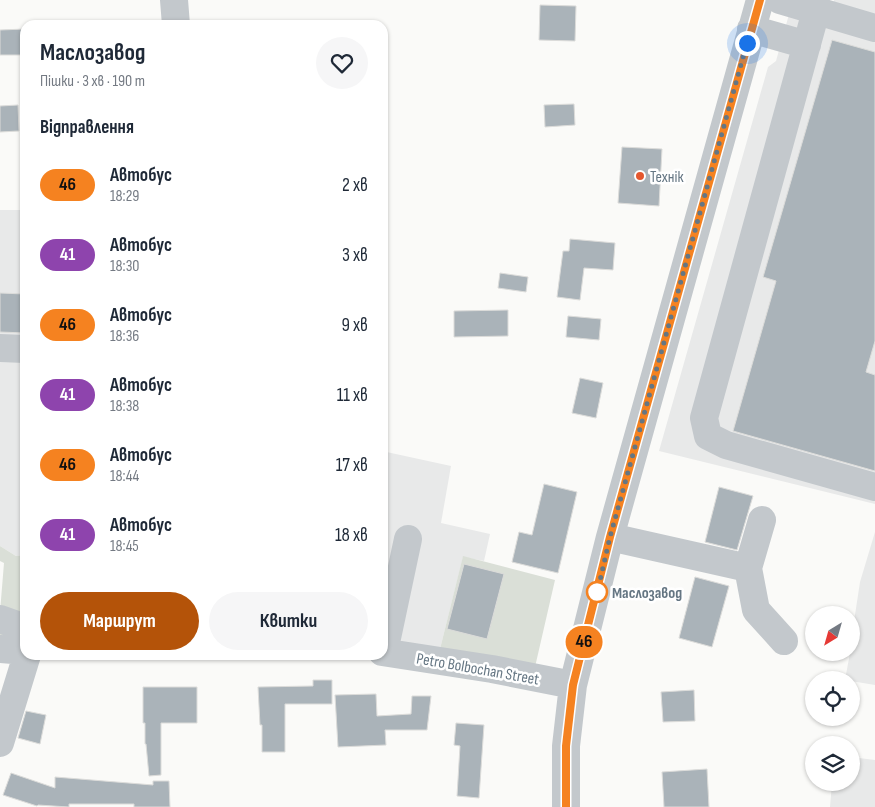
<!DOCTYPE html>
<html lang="uk">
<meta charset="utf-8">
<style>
body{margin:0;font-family:"Sofia Sans Condensed",sans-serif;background:#f6f6f7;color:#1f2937;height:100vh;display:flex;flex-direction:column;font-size:19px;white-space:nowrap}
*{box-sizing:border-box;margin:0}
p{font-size:16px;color:#747a83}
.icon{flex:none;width:28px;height:28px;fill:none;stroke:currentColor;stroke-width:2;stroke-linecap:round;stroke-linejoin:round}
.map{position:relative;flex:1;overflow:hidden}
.drawer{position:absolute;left:20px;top:20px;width:368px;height:640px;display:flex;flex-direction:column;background:#fff;border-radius:15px;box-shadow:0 1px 4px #0004}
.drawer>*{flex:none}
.badge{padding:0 10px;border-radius:16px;font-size:18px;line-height:32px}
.needle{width:32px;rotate:217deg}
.controls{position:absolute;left:805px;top:606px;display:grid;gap:10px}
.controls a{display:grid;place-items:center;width:55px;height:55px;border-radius:50%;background:#fff;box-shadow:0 1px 4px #0004;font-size:25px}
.you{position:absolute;width:25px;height:25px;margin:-12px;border:4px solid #fff;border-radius:50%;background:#1a73e8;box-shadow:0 0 0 8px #1a73e833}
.map>.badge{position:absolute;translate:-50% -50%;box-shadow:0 0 0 2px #fff}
h2{padding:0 20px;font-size:19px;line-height:45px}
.round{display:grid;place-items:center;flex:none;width:52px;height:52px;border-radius:26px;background:#f6f6f7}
.summary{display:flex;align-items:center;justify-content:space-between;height:85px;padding:0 20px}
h1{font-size:24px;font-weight:700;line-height:38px}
.action{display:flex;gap:10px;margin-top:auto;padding:10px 20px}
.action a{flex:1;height:58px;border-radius:30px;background:#b45309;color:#fff;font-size:20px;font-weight:700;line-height:58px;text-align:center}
.action a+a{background:#f6f6f7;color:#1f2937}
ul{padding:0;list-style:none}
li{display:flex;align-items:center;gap:15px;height:70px;padding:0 20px}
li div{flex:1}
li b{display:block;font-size:19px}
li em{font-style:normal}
li .badge{min-width:55px;font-weight:700;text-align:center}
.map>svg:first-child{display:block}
.built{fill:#e8e9e9}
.green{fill:#dadfd7}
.building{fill:#aab3b9;stroke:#dcdcda}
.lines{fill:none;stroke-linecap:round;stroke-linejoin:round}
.minor{stroke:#c3c8cc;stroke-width:28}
.line-casing{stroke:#fff;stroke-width:11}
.line{stroke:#f58220;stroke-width:8}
.walk{stroke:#657683;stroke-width:5;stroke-dasharray:0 9}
.poi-dot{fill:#e4572e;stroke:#fff;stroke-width:2}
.stop-dot{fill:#fff;stroke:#f58220;stroke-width:2.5}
.labels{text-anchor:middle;stroke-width:5;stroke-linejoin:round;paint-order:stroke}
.poi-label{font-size:16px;fill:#657683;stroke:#fff;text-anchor:start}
.stop-label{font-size:16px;font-weight:bold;fill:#657683;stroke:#fff;text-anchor:start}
.street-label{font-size:16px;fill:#657683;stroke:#fff}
</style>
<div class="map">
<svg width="875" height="807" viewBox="0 0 875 807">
<rect width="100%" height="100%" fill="#fafaf8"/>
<path class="built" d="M 793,0 L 831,10 L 834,0 L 875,0 L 875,504 L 659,451 L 768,67 L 776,61 Z
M 0,210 L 25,210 L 25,555 L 16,556 L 0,546 Z
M 382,451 L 451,466 L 441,523 L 490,534 L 484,561 L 463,557 L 440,649 L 383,639 Z
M 875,532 L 875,685 L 845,680 L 850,653 L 851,652 L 851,641 L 860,582 Z
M 851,757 L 875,760 L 875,807 L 830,807 L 832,783 L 851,782 Z"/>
<path class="green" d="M 0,546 L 16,556 L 25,555 L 25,627 L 0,641 L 0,612 L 4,563 L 0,561 Z
M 463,556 L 555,580 L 535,667 L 440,649 Z"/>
<path class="building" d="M 540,5 L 576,6 L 575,41 L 539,40 Z
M 25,29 L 25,55 L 0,55 L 0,30 Z
M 832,40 L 875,52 L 875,341 L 866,372 L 875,375 L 875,471 L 733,431 L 776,281 L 763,277 Z
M 574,104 L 575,125 L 545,127 L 544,105 Z
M 18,105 L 19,131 L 0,132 L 0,106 Z
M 622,147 L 662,149 L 659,206 L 618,203 Z
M 570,239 L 615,243 L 613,270 L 584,268 L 580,300 L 557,297 L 563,251 L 569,251 Z
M 500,273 L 528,277 L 526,292 L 498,288 Z
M 0,293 L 25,294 L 25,333 L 0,332 Z
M 508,310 L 508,336 L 454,337 L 454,311 Z
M 568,316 L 601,319 L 599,340 L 566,337 Z
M 580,378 L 603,383 L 596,418 L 572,413 Z
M 544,484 L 577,492 L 558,573 L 512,562 L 519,532 L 532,535 Z
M 719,487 L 753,496 L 737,550 L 705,542 Z
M 464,564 L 504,574 L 487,639 L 447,629 Z
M 695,577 L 729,586 L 712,647 L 679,638 Z
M 313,680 L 332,680 L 332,704 L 285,704 L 285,752 L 262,752 L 262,725 L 260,725 L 258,687 L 313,686 Z
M 143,687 L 197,687 L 197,723 L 161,723 L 161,775 L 149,776 L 146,744 L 145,744 L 145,723 L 143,723 Z
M 694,690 L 695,721 L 663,722 L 661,692 Z
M 376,694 L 377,716 L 411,714 L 412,696 L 431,696 L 427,730 L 385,730 L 386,745 L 338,747 L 335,695 Z
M 26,711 L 46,715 L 40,744 L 18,738 Z
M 456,723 L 484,725 L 479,798 L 457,796 L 460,746 L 454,745 Z
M 707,769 L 709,807 L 664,807 L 662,772 Z
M 11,773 L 55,788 L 55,777 L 153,785 L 153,781 L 169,781 L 170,807 L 134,807 L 134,804 L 69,804 L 69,807 L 38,805 L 37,806 L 3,795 Z"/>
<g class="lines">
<path class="minor" d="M 174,0 L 176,25
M 780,0 L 875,28
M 816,11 L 704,418 L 708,436 L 726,445 L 875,487
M 751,29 L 807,45
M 0,348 L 25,349
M 610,537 L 748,568 L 762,520
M 748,568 L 756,610 L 784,641
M 0,619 L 25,628
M 0,649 L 25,651
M 382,652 L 492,669 L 573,685
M 384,652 L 408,539
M 0,743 L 27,655
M 566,807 L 566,746 L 573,685 L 610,537 L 760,0"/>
</g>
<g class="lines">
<defs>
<path id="line" d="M 566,807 L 566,746 L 573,685 L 610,537 L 760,0"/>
</defs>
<use href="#line" class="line-casing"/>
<use href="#line" class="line"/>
<path class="walk" d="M 597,592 L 596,598 L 610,537 L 747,43"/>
</g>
<circle class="poi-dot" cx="640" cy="176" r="5"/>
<circle class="stop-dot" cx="597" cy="592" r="10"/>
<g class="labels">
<g class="poi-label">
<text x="650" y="182">Технік</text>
</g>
<g class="stop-label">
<text x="612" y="598">Маслозавод</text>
</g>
<g class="street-label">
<text transform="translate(478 668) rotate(10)" y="6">Petro Bolbochan Street</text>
</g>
</g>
</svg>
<div class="controls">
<a><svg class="needle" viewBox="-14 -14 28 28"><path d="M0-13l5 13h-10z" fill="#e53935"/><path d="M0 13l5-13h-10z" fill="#747a83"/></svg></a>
<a><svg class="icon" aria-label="locate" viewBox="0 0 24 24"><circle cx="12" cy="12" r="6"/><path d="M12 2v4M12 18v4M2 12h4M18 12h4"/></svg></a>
<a><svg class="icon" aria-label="layers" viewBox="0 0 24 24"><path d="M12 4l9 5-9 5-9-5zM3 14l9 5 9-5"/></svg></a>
</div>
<div class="you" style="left:747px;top:43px"></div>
<b class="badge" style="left:584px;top:642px;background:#f58220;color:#111">46</b>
<section class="drawer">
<div class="summary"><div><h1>Маслозавод</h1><p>Пішки · 3 хв · 190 m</p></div><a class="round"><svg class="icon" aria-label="heart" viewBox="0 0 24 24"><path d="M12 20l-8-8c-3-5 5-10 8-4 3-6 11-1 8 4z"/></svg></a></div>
<h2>Відправлення</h2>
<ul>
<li><span class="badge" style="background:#f58220;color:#111">46</span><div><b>Автобус</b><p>18:29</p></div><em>2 хв</em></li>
<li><span class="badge" style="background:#8e44ad;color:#fff">41</span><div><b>Автобус</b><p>18:30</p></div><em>3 хв</em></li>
<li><span class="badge" style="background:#f58220;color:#111">46</span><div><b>Автобус</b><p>18:36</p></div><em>9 хв</em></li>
<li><span class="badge" style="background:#8e44ad;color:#fff">41</span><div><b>Автобус</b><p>18:38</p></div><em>11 хв</em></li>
<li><span class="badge" style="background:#f58220;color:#111">46</span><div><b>Автобус</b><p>18:44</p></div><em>17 хв</em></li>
<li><span class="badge" style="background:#8e44ad;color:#fff">41</span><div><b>Автобус</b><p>18:45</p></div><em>18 хв</em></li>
</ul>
<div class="action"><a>Маршрут</a><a>Квитки</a></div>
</section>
</div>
